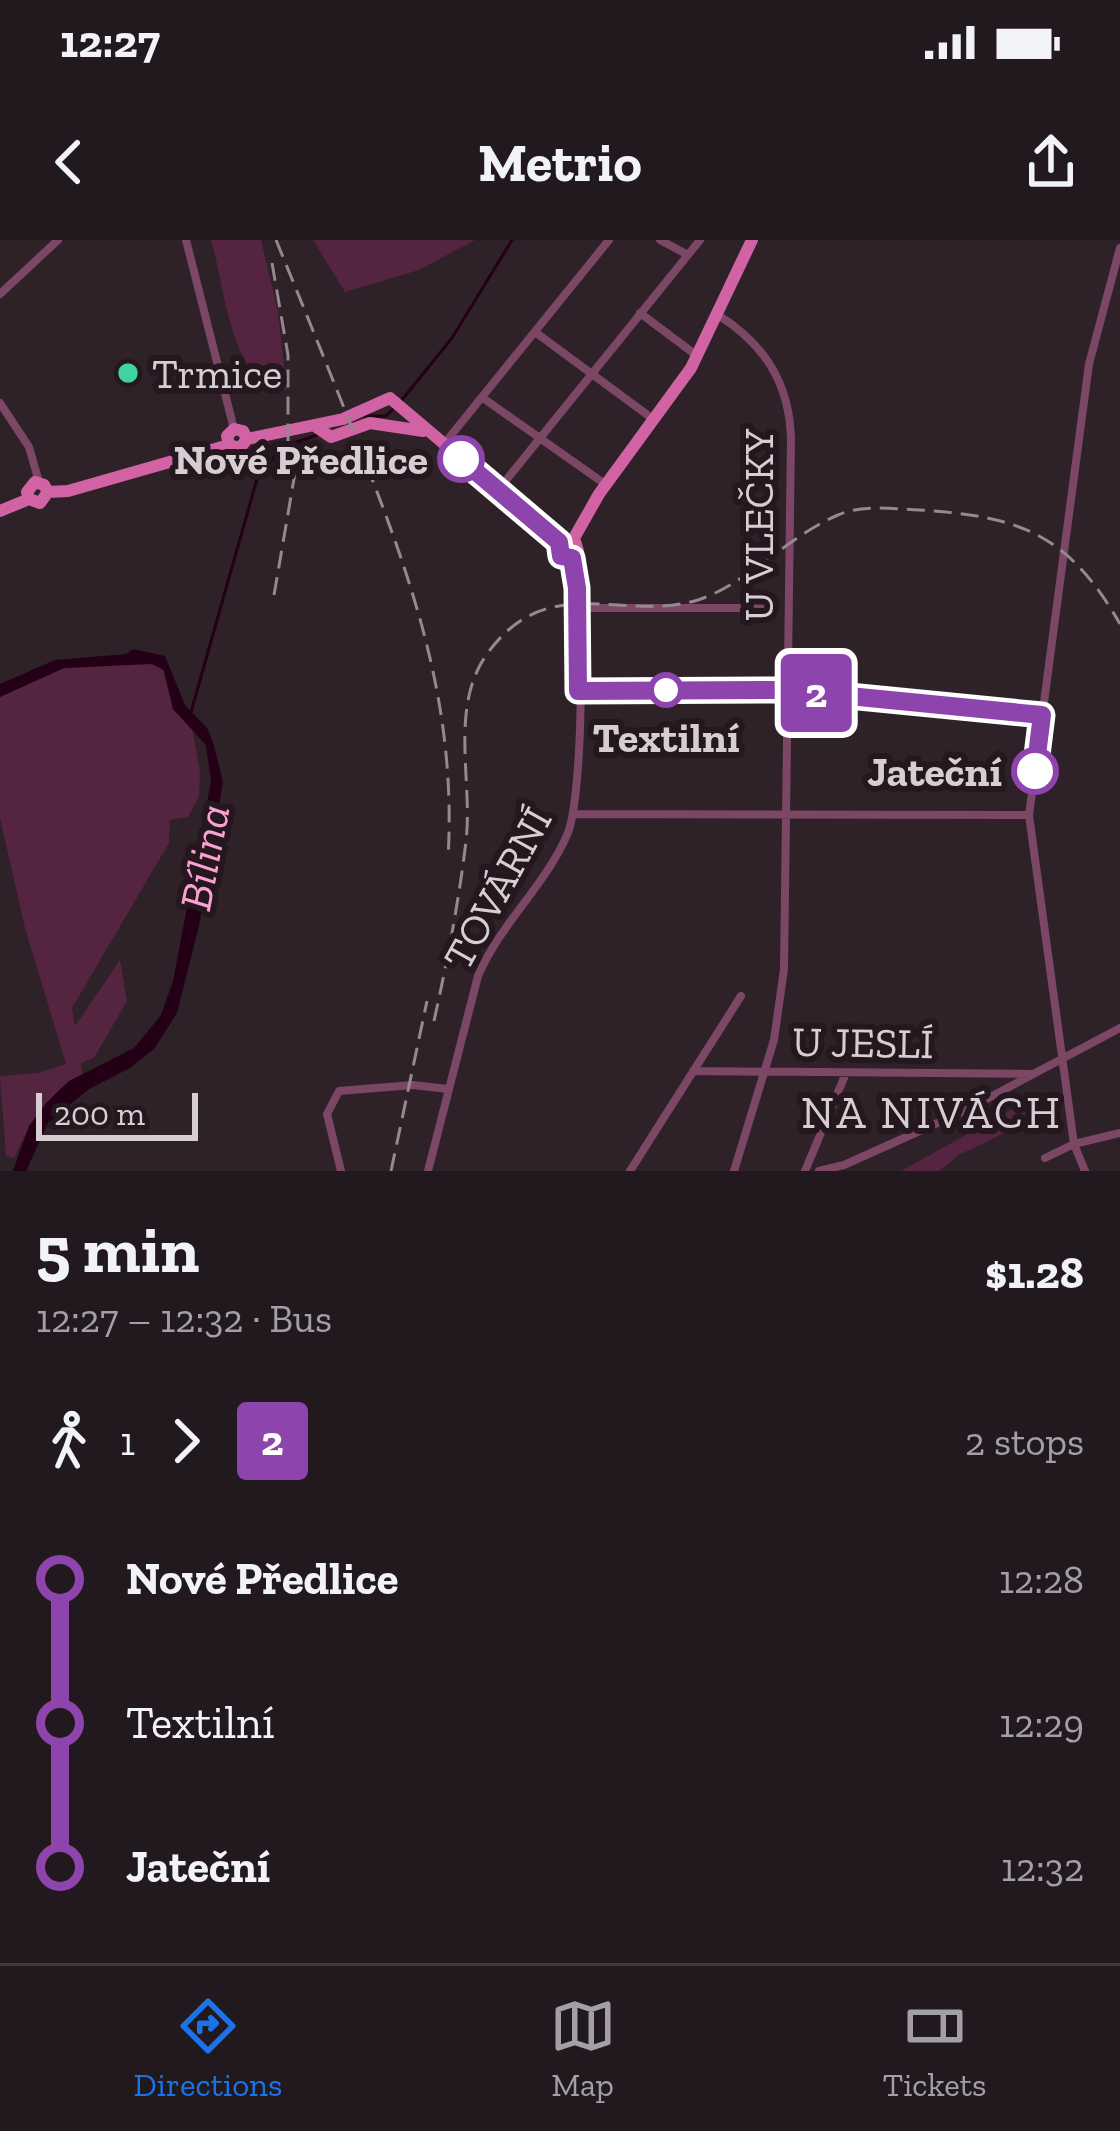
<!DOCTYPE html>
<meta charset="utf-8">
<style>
body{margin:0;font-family:"Zilla Slab",serif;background:#2e262b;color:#f1f3f6;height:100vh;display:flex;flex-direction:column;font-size:45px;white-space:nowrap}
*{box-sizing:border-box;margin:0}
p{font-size:39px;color:#a2a0a4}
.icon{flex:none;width:66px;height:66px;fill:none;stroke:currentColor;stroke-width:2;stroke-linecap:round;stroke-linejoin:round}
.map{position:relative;height:931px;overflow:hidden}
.side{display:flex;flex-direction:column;background:#22191e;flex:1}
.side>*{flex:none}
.badge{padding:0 24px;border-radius:9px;font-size:42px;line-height:78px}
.scale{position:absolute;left:36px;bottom:30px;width:162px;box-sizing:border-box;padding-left:12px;border:6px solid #d7ced3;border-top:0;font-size:33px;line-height:42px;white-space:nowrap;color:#d7ced3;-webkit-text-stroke:9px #24171e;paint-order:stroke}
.map>.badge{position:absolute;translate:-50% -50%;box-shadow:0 0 0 6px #fff}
.legs{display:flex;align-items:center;gap:18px;height:132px;padding:0 36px;font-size:39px}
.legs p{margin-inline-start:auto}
.head{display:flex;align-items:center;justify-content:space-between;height:204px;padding:0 36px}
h1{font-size:66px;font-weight:800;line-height:90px}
ul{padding:0 36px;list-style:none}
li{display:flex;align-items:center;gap:42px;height:144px;font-size:45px}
li i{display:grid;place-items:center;width:18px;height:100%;margin:0 15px;background:currentColor}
li i::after{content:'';width:30px;height:30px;margin:-15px;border:9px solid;border-radius:50%;background:#22191e}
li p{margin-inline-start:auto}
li:first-child i{background:linear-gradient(#0000 50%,currentColor 0)}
li:last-child i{background:linear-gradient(currentColor 50%,#0000 0)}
.status{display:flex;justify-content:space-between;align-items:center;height:84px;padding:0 60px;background:#22191e;direction:ltr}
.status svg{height:33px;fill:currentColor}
header{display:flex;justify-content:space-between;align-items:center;height:156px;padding:0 36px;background:#22191e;font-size:54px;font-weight:800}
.tab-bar{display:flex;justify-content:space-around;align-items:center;height:168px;border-top:3px solid #3f383c;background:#22191e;font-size:33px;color:#a2a0a4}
.tab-bar a{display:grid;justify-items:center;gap:6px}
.tab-bar .selected{color:#1a73e8}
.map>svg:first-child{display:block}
.green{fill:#542440}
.water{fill:#240017}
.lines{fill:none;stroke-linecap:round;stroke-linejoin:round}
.stream{stroke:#240017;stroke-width:3}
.minor{stroke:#7c4765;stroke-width:8}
.major{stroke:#d163a4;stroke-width:12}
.rail{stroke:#94898f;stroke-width:3;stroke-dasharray:18 9;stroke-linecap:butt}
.line-1-casing{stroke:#fff;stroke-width:27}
.line-1{stroke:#8e44ad;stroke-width:18}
.poi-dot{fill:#40d4a1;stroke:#24171e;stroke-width:4.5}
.stop-1-dot{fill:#fff;stroke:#8e44ad;stroke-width:6}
.labels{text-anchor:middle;stroke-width:12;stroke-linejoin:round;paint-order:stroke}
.poi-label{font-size:42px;fill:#d7ced3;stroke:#24171e;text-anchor:start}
.stop-label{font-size:42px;font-weight:bold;fill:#d7ced3;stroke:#24171e;text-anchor:end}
.street-label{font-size:42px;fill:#d7ced3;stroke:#24171e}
.water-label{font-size:45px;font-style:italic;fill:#fba0d3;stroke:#24171e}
.neighbourhood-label{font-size:45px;letter-spacing:3px;fill:#d7ced3;stroke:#24171e}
</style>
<div class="status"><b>12:27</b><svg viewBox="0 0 49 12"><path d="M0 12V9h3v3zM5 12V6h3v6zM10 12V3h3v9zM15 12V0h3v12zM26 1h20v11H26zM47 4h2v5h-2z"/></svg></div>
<header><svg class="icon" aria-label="back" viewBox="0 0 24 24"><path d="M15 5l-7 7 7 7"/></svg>Metrio<svg class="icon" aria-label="share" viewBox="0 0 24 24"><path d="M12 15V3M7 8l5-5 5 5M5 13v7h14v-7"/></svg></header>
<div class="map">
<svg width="1120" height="931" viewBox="0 0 1120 931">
<rect width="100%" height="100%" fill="#2e2128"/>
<path class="green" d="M 211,0 L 261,0 L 278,72 L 287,149 L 270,151 C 228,118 225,49 211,0 Z
M 313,0 L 475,0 L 419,30 L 345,52 Z
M 133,424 L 152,424 L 163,430 L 173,469 L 192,488 L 200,531 L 199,557 L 188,577 L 170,580 L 169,603 L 72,768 L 75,786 L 120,720 L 127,761 L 94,818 L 81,823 L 82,835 C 48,852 30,884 14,918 L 6,916 L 0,836 L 38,833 L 66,824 L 25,688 L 0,578 L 0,457 L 64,428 Z
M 1020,865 L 1040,871 L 1013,889 L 959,915 L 939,931 L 901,931 Z"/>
<path class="water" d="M 133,409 L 165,416 L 185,465 L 207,488 L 213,502 L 223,542 L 199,686 L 177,773 L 154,809 L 130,828 L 89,849 L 48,883 L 26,931 L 13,931 L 29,886 L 47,862 L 69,841 L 134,808 L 161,775 L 173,741 L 211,541 L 206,505 L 173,469 L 164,430 L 152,424 L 64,428 L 0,457 L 0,444 L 55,420 L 126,414 Z"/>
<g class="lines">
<path class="stream" d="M 401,161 L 452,98 L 512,0
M 365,176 L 386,176 L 394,168
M 191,472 L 257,239 L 282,207 L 317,195"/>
<path class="minor" d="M 186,0 L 234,189
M 660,0 L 688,15
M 0,54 L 58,0
M 640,73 L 696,115
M 718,75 C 764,104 789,142 791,198 L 784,729 L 774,800 L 734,931
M 535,92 L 653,179
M 483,158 L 605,244
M 0,163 L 29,207 L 39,242
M 444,204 L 609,0
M 499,249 L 700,0
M 578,368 L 770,368
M 578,450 L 788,450 L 1042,475
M 575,574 L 1029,575
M 693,831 L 1033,834
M 1045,918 L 1074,904 L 1120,893
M 341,931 L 327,874 L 339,851 L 413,845 L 448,849
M 428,931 L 478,736 C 500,684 545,646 567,595 C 584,558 585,357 572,318
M 630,931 L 741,756
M 805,931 L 846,833
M 819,931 L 844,925 L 964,871 L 1120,788
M 1085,931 L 1074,904 L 1029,575 L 1089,124 L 1120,8"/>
<path class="major" d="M 315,186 L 331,197 L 370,183 L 423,191
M 229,205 L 227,196 L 234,189 L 243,191 L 247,199
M 29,259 L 27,252 L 35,242 L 44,245 L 48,252 L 68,251 L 229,205 L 240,208 L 247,199 L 343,179 L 390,158 L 559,301
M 0,271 L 29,259 L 40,263 L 48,252
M 574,298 L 599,254 L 691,128 L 752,0
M 559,301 L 559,315 L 570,319 L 578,311 L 574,298"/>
<path class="rail" d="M 276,0 C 304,68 331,135 358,203 C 413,342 457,466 448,618
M 272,23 L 288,115 L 288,213
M 274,355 L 295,233
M 434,781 C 447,722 459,661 466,601 C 473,541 449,467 487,414 C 548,329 622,383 698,360 C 747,344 788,296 838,275 C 863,264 892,269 919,270 C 1019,276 1068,293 1120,384
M 391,931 L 427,761"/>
</g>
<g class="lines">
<defs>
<path id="line-1" d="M 461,219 L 559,302 L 561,316 L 572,318 L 577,348 L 578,451 L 788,450 L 1042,475 L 1035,531"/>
</defs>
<use href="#line-1" class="line-1-casing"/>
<use href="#line-1" class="line-1"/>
</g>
<circle class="poi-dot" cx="128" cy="133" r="12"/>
<g class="stop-1-dot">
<circle cx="461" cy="219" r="21"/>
<circle cx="666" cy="450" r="15"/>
<circle cx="1035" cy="531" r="21"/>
</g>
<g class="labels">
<g class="poi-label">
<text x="152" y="148">Trmice</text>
</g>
<g class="stop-label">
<text x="428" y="234">Nové Předlice</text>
<text x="666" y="512" text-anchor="middle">Textilní</text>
<text x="1002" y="546">Jateční</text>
</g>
<g class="street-label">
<text transform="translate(758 285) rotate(-90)" y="15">U VLEČKY</text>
<text transform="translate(497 648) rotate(-61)" y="15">TOVÁRNÍ</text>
<text transform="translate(863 802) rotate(1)" y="15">U JESLÍ</text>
</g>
<g class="water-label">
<text transform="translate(204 617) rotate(-79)" y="16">Bílina</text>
</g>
<g class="neighbourhood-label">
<text x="932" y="888">NA NIVÁCH</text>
</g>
</g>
</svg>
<div class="scale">200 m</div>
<b class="badge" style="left:816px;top:453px;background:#8e44ad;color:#fff">2</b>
</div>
<section class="side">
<div class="head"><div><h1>5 min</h1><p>12:27 – 12:32 · Bus</p></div><b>$1.28</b></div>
<div class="legs"><svg class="icon" aria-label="walk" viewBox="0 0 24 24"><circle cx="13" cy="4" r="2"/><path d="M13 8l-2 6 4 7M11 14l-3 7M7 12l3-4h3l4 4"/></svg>1<svg class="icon" aria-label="forward" viewBox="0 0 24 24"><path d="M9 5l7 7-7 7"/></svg><b class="badge" style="background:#8e44ad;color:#fff">2</b><p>2 stops</p></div>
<ul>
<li><i style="color:#8e44ad"></i><b>Nové Předlice</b><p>12:28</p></li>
<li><i style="color:#8e44ad"></i><span>Textilní</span><p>12:29</p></li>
<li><i style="color:#8e44ad"></i><b>Jateční</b><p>12:32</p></li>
</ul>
</section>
<nav class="tab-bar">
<a class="selected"><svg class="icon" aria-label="directions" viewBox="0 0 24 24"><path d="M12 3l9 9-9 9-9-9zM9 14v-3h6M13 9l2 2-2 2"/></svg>Directions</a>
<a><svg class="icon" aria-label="map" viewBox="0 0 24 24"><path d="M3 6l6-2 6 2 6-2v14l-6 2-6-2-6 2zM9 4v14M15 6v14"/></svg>Map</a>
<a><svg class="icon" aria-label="tickets" viewBox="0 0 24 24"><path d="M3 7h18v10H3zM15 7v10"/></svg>Tickets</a>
</nav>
